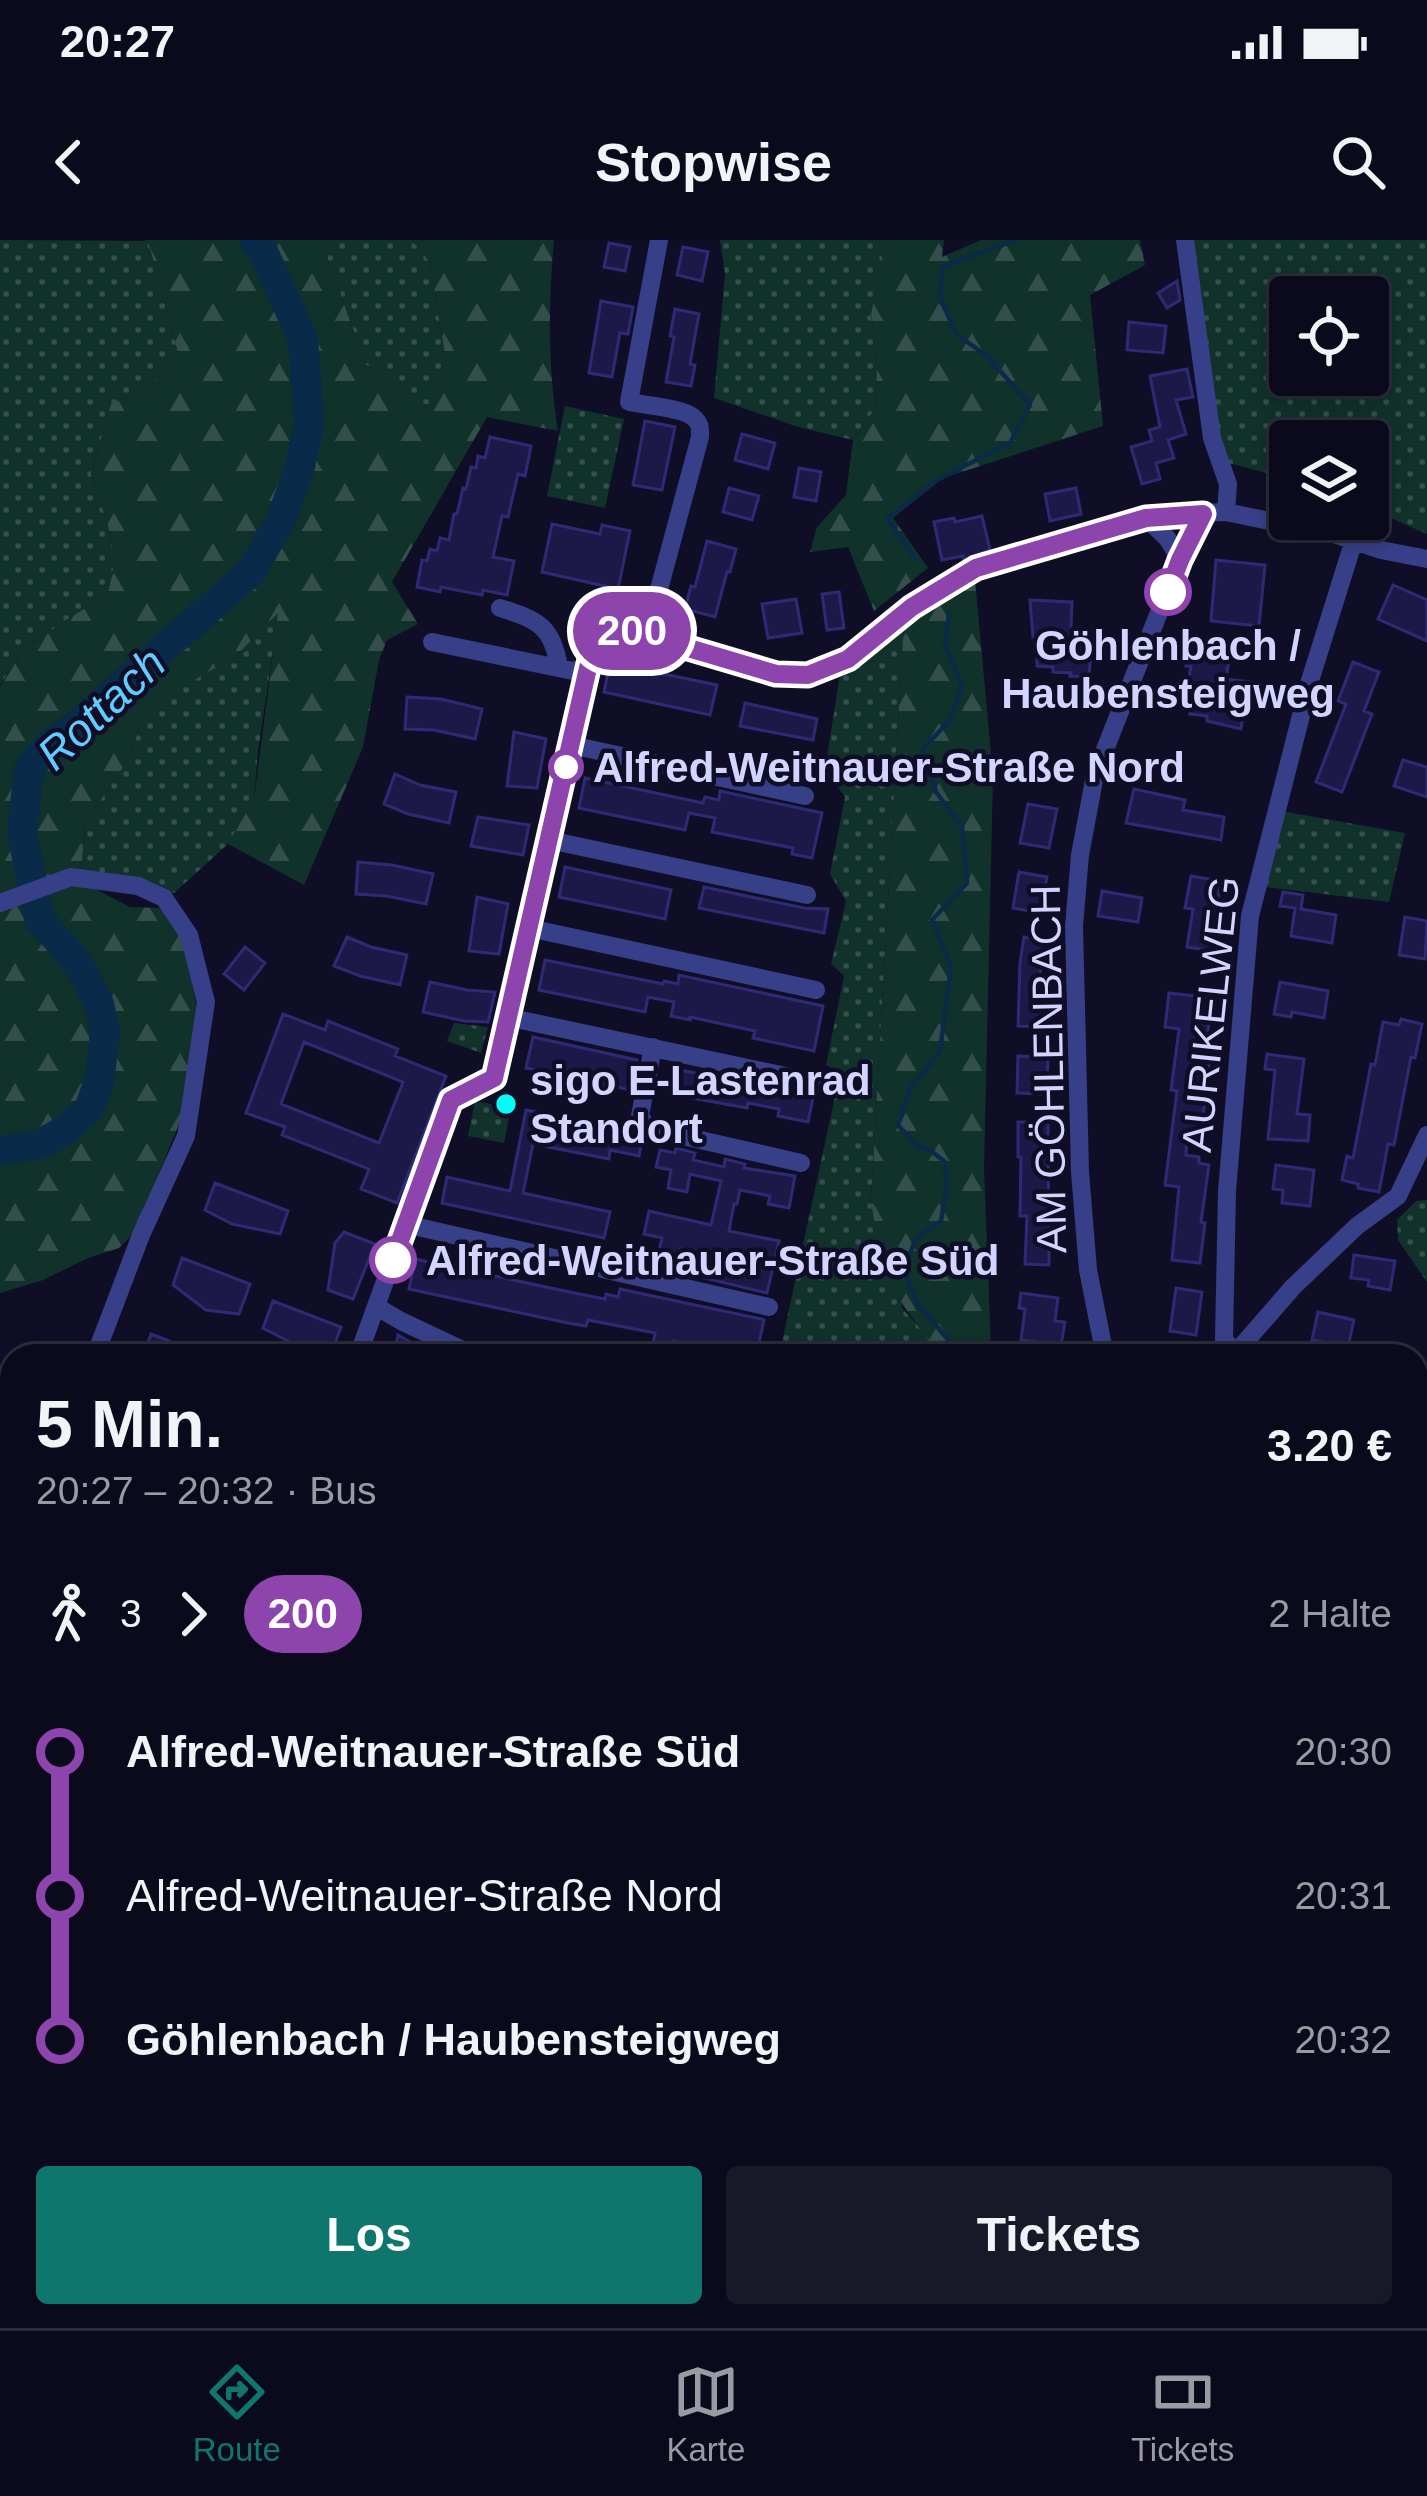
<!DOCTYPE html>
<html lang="de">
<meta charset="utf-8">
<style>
body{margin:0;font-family:Helvetica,sans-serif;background:#191829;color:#f1f3f6;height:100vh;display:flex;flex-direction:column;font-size:45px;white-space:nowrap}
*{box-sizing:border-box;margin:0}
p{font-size:39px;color:#9a9aa3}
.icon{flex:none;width:66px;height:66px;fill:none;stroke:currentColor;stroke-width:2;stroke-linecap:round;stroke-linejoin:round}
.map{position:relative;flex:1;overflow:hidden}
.panel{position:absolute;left:0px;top:1104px;width:1428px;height:984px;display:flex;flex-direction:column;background:#0b0a1c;border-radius:36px 36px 0 0;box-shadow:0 6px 18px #0003,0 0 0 3px #2b2b3b}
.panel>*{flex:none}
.badge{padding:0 24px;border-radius:39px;font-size:42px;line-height:78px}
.controls{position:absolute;left:1269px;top:36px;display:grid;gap:24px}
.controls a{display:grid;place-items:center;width:120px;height:120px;border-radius:12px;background:#0b0a1c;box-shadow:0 6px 18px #0003,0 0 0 3px #2b2b3b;font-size:60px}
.map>.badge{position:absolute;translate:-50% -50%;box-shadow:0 0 0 6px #fff}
.legs{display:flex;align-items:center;gap:18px;height:132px;padding:0 36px;font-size:39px}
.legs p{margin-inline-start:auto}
.summary{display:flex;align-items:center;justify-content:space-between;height:204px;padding:0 36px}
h1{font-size:66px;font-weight:700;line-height:90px}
.action{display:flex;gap:24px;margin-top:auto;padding:24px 36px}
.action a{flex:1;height:138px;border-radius:12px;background:#0f766e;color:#fff;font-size:48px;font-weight:700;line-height:138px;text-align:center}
.action a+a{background:#191829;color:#f1f3f6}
ul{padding:0 36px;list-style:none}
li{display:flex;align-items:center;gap:42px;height:144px;font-size:45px}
li i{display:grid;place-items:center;width:18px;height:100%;margin:0 15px;background:currentColor}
li i::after{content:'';width:30px;height:30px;margin:-15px;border:9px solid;border-radius:50%;background:#0b0a1c}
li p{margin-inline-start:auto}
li:first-child i{background:linear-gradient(#0000 50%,currentColor 0)}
li:last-child i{background:linear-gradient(currentColor 50%,#0000 0)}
.status{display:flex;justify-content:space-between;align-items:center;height:84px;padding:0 60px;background:#0b0a1c;direction:ltr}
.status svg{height:33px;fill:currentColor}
header{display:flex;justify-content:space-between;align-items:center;height:156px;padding:0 36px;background:#0b0a1c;font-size:54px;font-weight:700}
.dock{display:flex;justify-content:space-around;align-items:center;height:168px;border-top:3px solid #2b2b3b;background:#0b0a1c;font-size:33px;color:#9a9aa3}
.dock a{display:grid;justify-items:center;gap:6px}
.dock .active{color:#0f766e}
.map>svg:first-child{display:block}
.green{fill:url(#green-dots);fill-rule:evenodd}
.forest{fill:url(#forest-firs)}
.pitch{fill:#11312b}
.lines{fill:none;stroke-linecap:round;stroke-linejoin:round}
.stream{stroke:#0a2a4a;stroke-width:4.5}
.river{stroke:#0a2a4a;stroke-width:30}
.building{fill:#1c1948;stroke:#2f2a75;stroke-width:3;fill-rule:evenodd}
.minor{stroke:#373f88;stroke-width:18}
.line-1-casing{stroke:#fff;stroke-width:27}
.line-1{stroke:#8e44ad;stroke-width:18}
.stop-1-dot{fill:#fff;stroke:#8e44ad;stroke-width:6}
.poi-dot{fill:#00fef5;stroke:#0f0e26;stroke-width:4.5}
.labels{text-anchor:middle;stroke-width:9;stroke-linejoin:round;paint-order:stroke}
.stop-label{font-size:42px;font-weight:bold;fill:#d3d4ff;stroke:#0f0e26;text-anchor:start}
.street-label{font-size:42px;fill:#d3d4ff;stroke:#0f0e26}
.poi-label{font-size:42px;font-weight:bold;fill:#d3d4ff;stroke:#0f0e26;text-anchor:start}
.water-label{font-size:45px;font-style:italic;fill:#61ccff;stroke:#0f0e26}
</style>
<div class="status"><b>20:27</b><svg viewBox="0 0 49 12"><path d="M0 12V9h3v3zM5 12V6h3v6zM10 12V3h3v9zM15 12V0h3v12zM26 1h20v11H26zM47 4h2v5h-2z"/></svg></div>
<header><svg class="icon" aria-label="back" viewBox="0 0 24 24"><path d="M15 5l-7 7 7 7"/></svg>Stopwise<svg class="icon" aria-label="search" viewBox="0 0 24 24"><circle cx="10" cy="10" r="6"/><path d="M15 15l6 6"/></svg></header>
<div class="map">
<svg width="1427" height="2088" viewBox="0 0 1427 2088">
<defs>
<pattern id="green-dots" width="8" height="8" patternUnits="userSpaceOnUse" patternTransform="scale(3)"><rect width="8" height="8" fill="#11312b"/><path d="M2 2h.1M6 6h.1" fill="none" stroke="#334e4b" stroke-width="1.8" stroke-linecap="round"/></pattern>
<pattern id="forest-firs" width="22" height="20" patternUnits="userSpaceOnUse" patternTransform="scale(3)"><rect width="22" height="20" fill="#11312b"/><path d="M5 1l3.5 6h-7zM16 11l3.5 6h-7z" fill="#334e4b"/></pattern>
</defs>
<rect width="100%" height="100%" fill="#0f0e26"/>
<path class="green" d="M 0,0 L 148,1 L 178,113 L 153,144 L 111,164 L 91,234 L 107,281 L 115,320 L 108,353 L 26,407 L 0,445 Z
M 321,0 L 412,0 L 430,22 L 445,115 L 429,165 L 414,163 L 394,143 L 366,125 Z
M 720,0 L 879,0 L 883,23 L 871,73 L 877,124 L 875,169 L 853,200 L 798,187 L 714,158 L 725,34 Z
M 1193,0 L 1427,0 L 1427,294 L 1368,268 L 1368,201 L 1290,201 L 1290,239 L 1220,221 ZM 1290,57 L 1368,57 L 1368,135 L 1290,135 Z
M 565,166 L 624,179 L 605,268 L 547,256 Z
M 279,371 L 258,511 L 254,559 L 228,604 L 174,653 L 81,633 L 85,582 L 127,522 L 141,483 L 173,451 L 235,417 Z
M 904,379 L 871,960 L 903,1069 L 940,1111 L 936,1116 L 779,1116 L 840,833 L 826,825 L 844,736 L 831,724 L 846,661 L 830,634 L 845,557 L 825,530 L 841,427 Z
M 1281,571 L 1405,593 L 1389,662 L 1266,647 Z
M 454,783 L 488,787 L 481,813 L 447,801 Z
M 475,861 L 511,868 L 504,903 L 468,896 Z
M 1427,960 L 1427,1042 L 1398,1000 L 1397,980 L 1416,961 Z
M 0,1702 L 12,1703 L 12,2076 L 645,2076 L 642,2088 L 0,2088 Z
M 838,2076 L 1381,2076 L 1379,2088 L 839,2088 Z"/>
<path class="forest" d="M 140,0 L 321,0 L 366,125 L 394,143 L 414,162 L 428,165 L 445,115 L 430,22 L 412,0 L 554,0 C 548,64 548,128 558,191 L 487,177 L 392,342 L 418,384 L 387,400 L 379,420 L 363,507 L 304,645 L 228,604 L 254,559 L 278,373 L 235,417 L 174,451 L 141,483 L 127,522 L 85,582 L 81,633 L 71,636 L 130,667 L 159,668 L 183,695 L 197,769 L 195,835 L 177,889 L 135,992 L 119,1008 L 88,1018 L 43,1040 L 0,1053 L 0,446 L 26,407 L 108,353 L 115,320 L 107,281 L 91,234 L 111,164 L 153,144 L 178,113 L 148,1 Z
M 879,0 L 944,0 L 942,17 L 981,0 L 1140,0 L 1145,25 L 1090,55 L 1103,186 L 943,238 L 893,278 L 928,328 L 874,371 L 848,307 L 810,312 L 817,287 L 846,255 L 853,200 L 875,169 L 877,124 L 871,73 L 883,23 Z
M 975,340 L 993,535 L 984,928 L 991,1109 L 993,1116 L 936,1116 L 939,1111 C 889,1052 882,1036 871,960 L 904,379 Z"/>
<path class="pitch" d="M 12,1374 L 12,1483 L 0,1478 L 0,1398 Z"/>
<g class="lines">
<path class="stream" d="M 915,318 L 887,278 L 937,240 L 1010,203 L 1030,165 L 987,116 L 956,94 L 940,57 L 942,27 L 1016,0
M 949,373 L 945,405 L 962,446 L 950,480 L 923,509 L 936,552 L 962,586 L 967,643 L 932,680 L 951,727 L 940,811 L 910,849 L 898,885 L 917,906 L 930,910 L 944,921 L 947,944 L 941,981 L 916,998 L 904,1029 L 916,1062 L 962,1116
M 690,2088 L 691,2076"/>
<path class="river" d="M 0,911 L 40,904 L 64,891 L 89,869 L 99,842 L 105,793 L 99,764 L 76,720 L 39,679 L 22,592 L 29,529 L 48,506 L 73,488 L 251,332 L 281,280 L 299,231 L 309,183 L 303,99 L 261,7 L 254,0"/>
</g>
<path class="building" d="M 609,3 L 630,7 L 625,31 L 604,27 Z
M 683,7 L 708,12 L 702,41 L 677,35 Z
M 1177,41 L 1180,60 L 1167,68 L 1158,53 Z
M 601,61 L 633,67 L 628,94 L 620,93 L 612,137 L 589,133 Z
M 675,69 L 699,74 L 690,124 L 695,125 L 691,146 L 666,142 L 674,97 L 670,96 Z
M 1129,82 L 1166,86 L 1163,113 L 1127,110 Z
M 1187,129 L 1193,157 L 1176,160 L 1186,194 L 1168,200 L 1174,218 L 1156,223 L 1160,239 L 1142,244 L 1131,207 L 1152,201 L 1149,190 L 1160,187 L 1150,136 Z
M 645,181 L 675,187 L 662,250 L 633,245 Z
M 742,194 L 775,203 L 768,229 L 735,220 Z
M 490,197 L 531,206 L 525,236 L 518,234 L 508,277 L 502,276 L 493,317 L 514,321 L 507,355 L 483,350 L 482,355 L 441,347 L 440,352 L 417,347 L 422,320 L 427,321 L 430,309 L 437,311 L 440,298 L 449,300 L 454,274 L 457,274 L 463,248 L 466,249 L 471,227 L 476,228 L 478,216 L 485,218 Z
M 799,228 L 821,232 L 816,261 L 794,257 Z
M 729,248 L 759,256 L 752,280 L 723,272 Z
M 1076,248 L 1081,274 L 1050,281 L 1045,254 Z
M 982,276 L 990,310 L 964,320 L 963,316 L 942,320 L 934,282 L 954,278 L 955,282 Z
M 552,284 L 600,294 L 602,285 L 630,291 L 618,349 L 542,332 Z
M 707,301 L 736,309 L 730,332 L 727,332 L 715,377 L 685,369 L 691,346 L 695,347 Z
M 1216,320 L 1265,325 L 1259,386 L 1211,381 Z
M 1393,345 L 1427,360 L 1427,401 L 1378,379 Z
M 839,352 L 844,388 L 827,390 L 822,354 Z
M 796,359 L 802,393 L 768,398 L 762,364 Z
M 1030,360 L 1072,362 L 1071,389 L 1096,390 L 1095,409 L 1091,408 L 1089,437 L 1070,436 L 1071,433 L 1053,432 L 1053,427 L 1037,426 L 1037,397 L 1033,397 Z
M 1188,407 L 1230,412 L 1226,439 L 1252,442 L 1249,462 L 1245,461 L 1241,489 L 1207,481 L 1207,476 L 1190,474 L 1194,445 L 1188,444 L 1191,426 L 1186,426 Z
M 1353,422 L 1379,432 L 1364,471 L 1372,474 L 1342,552 L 1316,542 L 1346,464 L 1338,461 Z
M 610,423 L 717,445 L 710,475 L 604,452 Z
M 407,457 L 441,459 L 482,469 L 475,499 L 434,490 L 405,489 Z
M 745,463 L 817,479 L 813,500 L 740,486 Z
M 514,492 L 546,499 L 537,548 L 507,546 Z
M 737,513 L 806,530 L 803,542 L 734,527 Z
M 1403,520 L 1427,527 L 1427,557 L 1394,546 Z
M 395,534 L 420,545 L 456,552 L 449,583 L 408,574 L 384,564 Z
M 585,538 L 703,563 L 705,557 L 719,560 L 720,551 L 822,573 L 812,618 L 792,614 L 793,608 L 712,592 L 715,578 L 689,573 L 685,590 L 579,568 Z
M 1134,549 L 1185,560 L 1183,570 L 1224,577 L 1221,600 L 1126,583 Z
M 1028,564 L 1057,569 L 1049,608 L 1020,603 Z
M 478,577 L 529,585 L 523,615 L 471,606 Z
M 358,622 L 392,625 L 433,634 L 426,664 L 387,656 L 356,654 Z
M 565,627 L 671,650 L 665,679 L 559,657 Z
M 1019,632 L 1047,637 L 1040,673 L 1013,668 Z
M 1191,636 L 1221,641 L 1216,673 L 1224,675 L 1218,712 L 1187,707 L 1193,669 L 1185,668 Z
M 704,647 L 804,668 L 828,669 L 824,693 L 699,668 Z
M 1102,651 L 1142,658 L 1138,682 L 1098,676 Z
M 1283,652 L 1303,655 L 1301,669 L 1336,675 L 1332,703 L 1291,696 L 1295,668 L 1280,666 Z
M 477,657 L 508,664 L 499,714 L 469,711 Z
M 1405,677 L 1427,681 L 1425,719 L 1399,715 Z
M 347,697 L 371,707 L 407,715 L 400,745 L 360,736 L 334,726 Z
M 1024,697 L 1046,701 L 1038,745 L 1045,745 L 1044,787 L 1018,786 L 1020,723 Z
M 245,707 L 265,723 L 244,750 L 224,734 Z
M 545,720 L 663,744 L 664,741 L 678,744 L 679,735 L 823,766 L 814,811 L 753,798 L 755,791 L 690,777 L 690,780 L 671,776 L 674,762 L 648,757 L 645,772 L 539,750 Z
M 430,742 L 467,750 L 495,752 L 488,782 L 464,781 L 423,772 Z
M 1280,742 L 1328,751 L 1324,778 L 1292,772 L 1291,777 L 1274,774 Z
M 1169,753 L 1212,758 L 1205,815 L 1210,815 L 1201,895 L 1187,895 L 1186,915 L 1199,917 L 1199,923 L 1209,925 L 1201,982 L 1205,983 L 1200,1023 L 1172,1020 L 1179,947 L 1165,945 L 1177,851 L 1171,850 L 1179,789 L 1165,787 Z
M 283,774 L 325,790 L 328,781 L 398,809 L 395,816 L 446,836 L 397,963 L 361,949 L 369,929 L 282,895 L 285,887 L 246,873 ZM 304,802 L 403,842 L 379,903 L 281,864 Z
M 1401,779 L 1422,784 L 1415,818 L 1411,817 L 1394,905 L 1388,904 L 1379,952 L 1358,948 L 1358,944 L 1342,940 L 1347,916 L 1353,918 L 1371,824 L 1375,825 L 1383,782 L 1399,785 Z
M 533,797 L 637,820 L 631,850 L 526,828 Z
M 1267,814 L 1304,819 L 1297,874 L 1310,875 L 1308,901 L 1268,899 L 1275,830 L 1265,829 Z
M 1018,816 L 1048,817 L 1047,854 L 1017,853 Z
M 675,829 L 751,844 L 750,848 L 813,858 L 808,882 L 778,876 L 779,869 L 748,863 L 747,868 L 670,854 Z
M 526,870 L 635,892 L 642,900 L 639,916 L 610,910 L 609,919 L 533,904 L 523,953 L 610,972 L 604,998 L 442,963 L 447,937 L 510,951 Z
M 1018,882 L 1048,882 L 1049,1025 L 1025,1024 L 1027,976 L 1020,976 L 1021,917 L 1018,917 Z
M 676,908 L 695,913 L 693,920 L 724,927 L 725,919 L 745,924 L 744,928 L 795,936 L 789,968 L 768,964 L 770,956 L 740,950 L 737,964 L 734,964 L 729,991 L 779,1001 L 767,1053 L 704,1038 L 709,1015 L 680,1009 L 675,1032 L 655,1027 L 662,998 L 644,994 L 649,971 L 711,985 L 721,941 L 690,934 L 687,952 L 668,948 L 671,930 L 656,927 L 660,910 L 675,913 Z
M 1276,925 L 1314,930 L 1310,966 L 1282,963 L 1283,950 L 1273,949 Z
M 215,943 L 288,971 L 280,994 L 232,984 L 205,970 Z
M 344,992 L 375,1004 L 353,1059 L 328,1050 L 335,1003 Z
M 1354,1015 L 1395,1021 L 1390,1050 L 1368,1046 L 1369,1040 L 1351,1038 Z
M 182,1018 L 250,1044 L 239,1074 L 206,1070 L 173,1045 Z
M 415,1019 L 579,1054 L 605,1059 L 606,1054 L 618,1057 L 620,1049 L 761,1079 L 764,1080 L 756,1116 L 734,1116 L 735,1113 L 674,1101 L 673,1108 L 653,1104 L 655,1093 L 588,1080 L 586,1086 L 568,1083 L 409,1049 Z
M 1176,1048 L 1202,1052 L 1196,1095 L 1170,1091 Z
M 1021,1053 L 1058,1058 L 1055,1081 L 1065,1082 L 1061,1105 L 1021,1100 L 1025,1069 L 1019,1068 Z
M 273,1061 L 341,1087 L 331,1114 L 307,1111 L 263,1088 Z
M 1318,1072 L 1354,1080 L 1348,1107 L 1312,1100 Z
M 151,1094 L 205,1115 L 205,1116 L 143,1116 Z
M 398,1095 L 412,1103 L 442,1116 L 394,1116 Z"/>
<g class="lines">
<path class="minor" d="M 1185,0 L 1212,198 L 1228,244 L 1226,272
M 1146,278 L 1167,298 L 1180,319
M 500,368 C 539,380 553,387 559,428
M 647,394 L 700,197 C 700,188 701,184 693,177 C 682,168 644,165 629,162 L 659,0
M 432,402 L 573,431 L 588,427
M 571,505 L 805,556
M 549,600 L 807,655
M 0,663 L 71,637 L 138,646 L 164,658 L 189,695 L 206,762 L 186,896 L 141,995 L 95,1116
M 529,688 L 816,750
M 507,777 L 823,844
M 653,807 L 640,876 L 648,888 L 801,923
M 405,984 L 769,1067
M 377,1067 L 401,1081 L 475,1116
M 358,1116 L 451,859 L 494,838 L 591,415 C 603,400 611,392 631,391 L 776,434 L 807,435 L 847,419 L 912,367 L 976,328 L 1146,278 L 1176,274 L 1226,272 L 1337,295 L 1381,310 L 1427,319
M 1105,1116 L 1088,1030 L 1080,932 L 1074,686 L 1080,615 L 1095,535 L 1180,319 L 1203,273
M 1233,1116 L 1293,1047 L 1357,986 L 1398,956 L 1427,895
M 1242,1116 L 1235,1113 L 1224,1099 L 1227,951 L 1250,676 L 1309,444 L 1354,300
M 0,1331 L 12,1305
M 1416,1646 L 1427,1605
M 1416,1672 L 1427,1672
M 1416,1927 L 1427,1927
M 814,2076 L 816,2088"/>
</g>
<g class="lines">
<defs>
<path id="line-1" d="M 393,1020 L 451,860 L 494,838 L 591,415 C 603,400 611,392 631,391 L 776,434 L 808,435 L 848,419 L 912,367 L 976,328 L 1146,278 L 1203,274 L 1180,320 L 1168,352"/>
</defs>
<use href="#line-1" class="line-1-casing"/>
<use href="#line-1" class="line-1"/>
</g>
<g class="stop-1-dot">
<circle cx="1168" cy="352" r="21"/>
<circle cx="566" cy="527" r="15"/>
<circle cx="393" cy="1020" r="21"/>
</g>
<circle class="poi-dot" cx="506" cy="864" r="12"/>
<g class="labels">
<g class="stop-label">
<text x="1168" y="420" text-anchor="middle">Göhlenbach /<tspan x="1168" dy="48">Haubensteigweg</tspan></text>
<text x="593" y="542">Alfred-Weitnauer-Straße Nord</text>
<text x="426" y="1035">Alfred-Weitnauer-Straße Süd</text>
</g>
<g class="street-label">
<text transform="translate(1210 774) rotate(-84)" y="15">AURIKELWEG</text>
<text transform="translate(1048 829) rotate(-91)" y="15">AM GÖHLENBACH</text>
</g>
<g class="poi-label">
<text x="530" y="855">sigo E-Lastenrad<tspan x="530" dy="48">Standort</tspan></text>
</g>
<g class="water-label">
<text transform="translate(101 468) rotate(-43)" y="16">Rottach</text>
</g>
</g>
</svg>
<div class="controls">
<a><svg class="icon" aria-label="locate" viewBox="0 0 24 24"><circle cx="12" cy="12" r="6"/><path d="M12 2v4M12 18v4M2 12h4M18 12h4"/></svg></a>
<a><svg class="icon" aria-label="layers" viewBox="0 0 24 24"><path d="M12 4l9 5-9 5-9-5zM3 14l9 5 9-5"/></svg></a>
</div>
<b class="badge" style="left:632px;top:391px;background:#8e44ad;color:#fff">200</b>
<section class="panel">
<div class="summary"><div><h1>5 Min.</h1><p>20:27 – 20:32 · Bus</p></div><b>3.20 €</b></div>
<div class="legs"><svg class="icon" aria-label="walk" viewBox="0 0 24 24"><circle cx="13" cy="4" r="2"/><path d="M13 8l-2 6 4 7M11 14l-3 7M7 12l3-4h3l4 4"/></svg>3<svg class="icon" aria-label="forward" viewBox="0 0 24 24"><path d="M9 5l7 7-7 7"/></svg><b class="badge" style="background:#8e44ad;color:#fff">200</b><p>2 Halte</p></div>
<ul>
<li><i style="color:#8e44ad"></i><b>Alfred-Weitnauer-Straße Süd</b><p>20:30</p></li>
<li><i style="color:#8e44ad"></i><span>Alfred-Weitnauer-Straße Nord</span><p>20:31</p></li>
<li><i style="color:#8e44ad"></i><b>Göhlenbach / Haubensteigweg</b><p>20:32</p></li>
</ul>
<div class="action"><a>Los</a><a>Tickets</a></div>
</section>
</div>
<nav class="dock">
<a class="active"><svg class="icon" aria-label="directions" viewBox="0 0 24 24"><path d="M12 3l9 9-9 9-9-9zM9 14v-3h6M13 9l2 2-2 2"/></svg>Route</a>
<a><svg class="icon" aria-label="map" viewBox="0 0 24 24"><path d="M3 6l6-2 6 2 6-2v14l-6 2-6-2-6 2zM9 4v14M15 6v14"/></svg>Karte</a>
<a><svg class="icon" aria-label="tickets" viewBox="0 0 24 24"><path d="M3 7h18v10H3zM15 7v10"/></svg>Tickets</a>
</nav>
